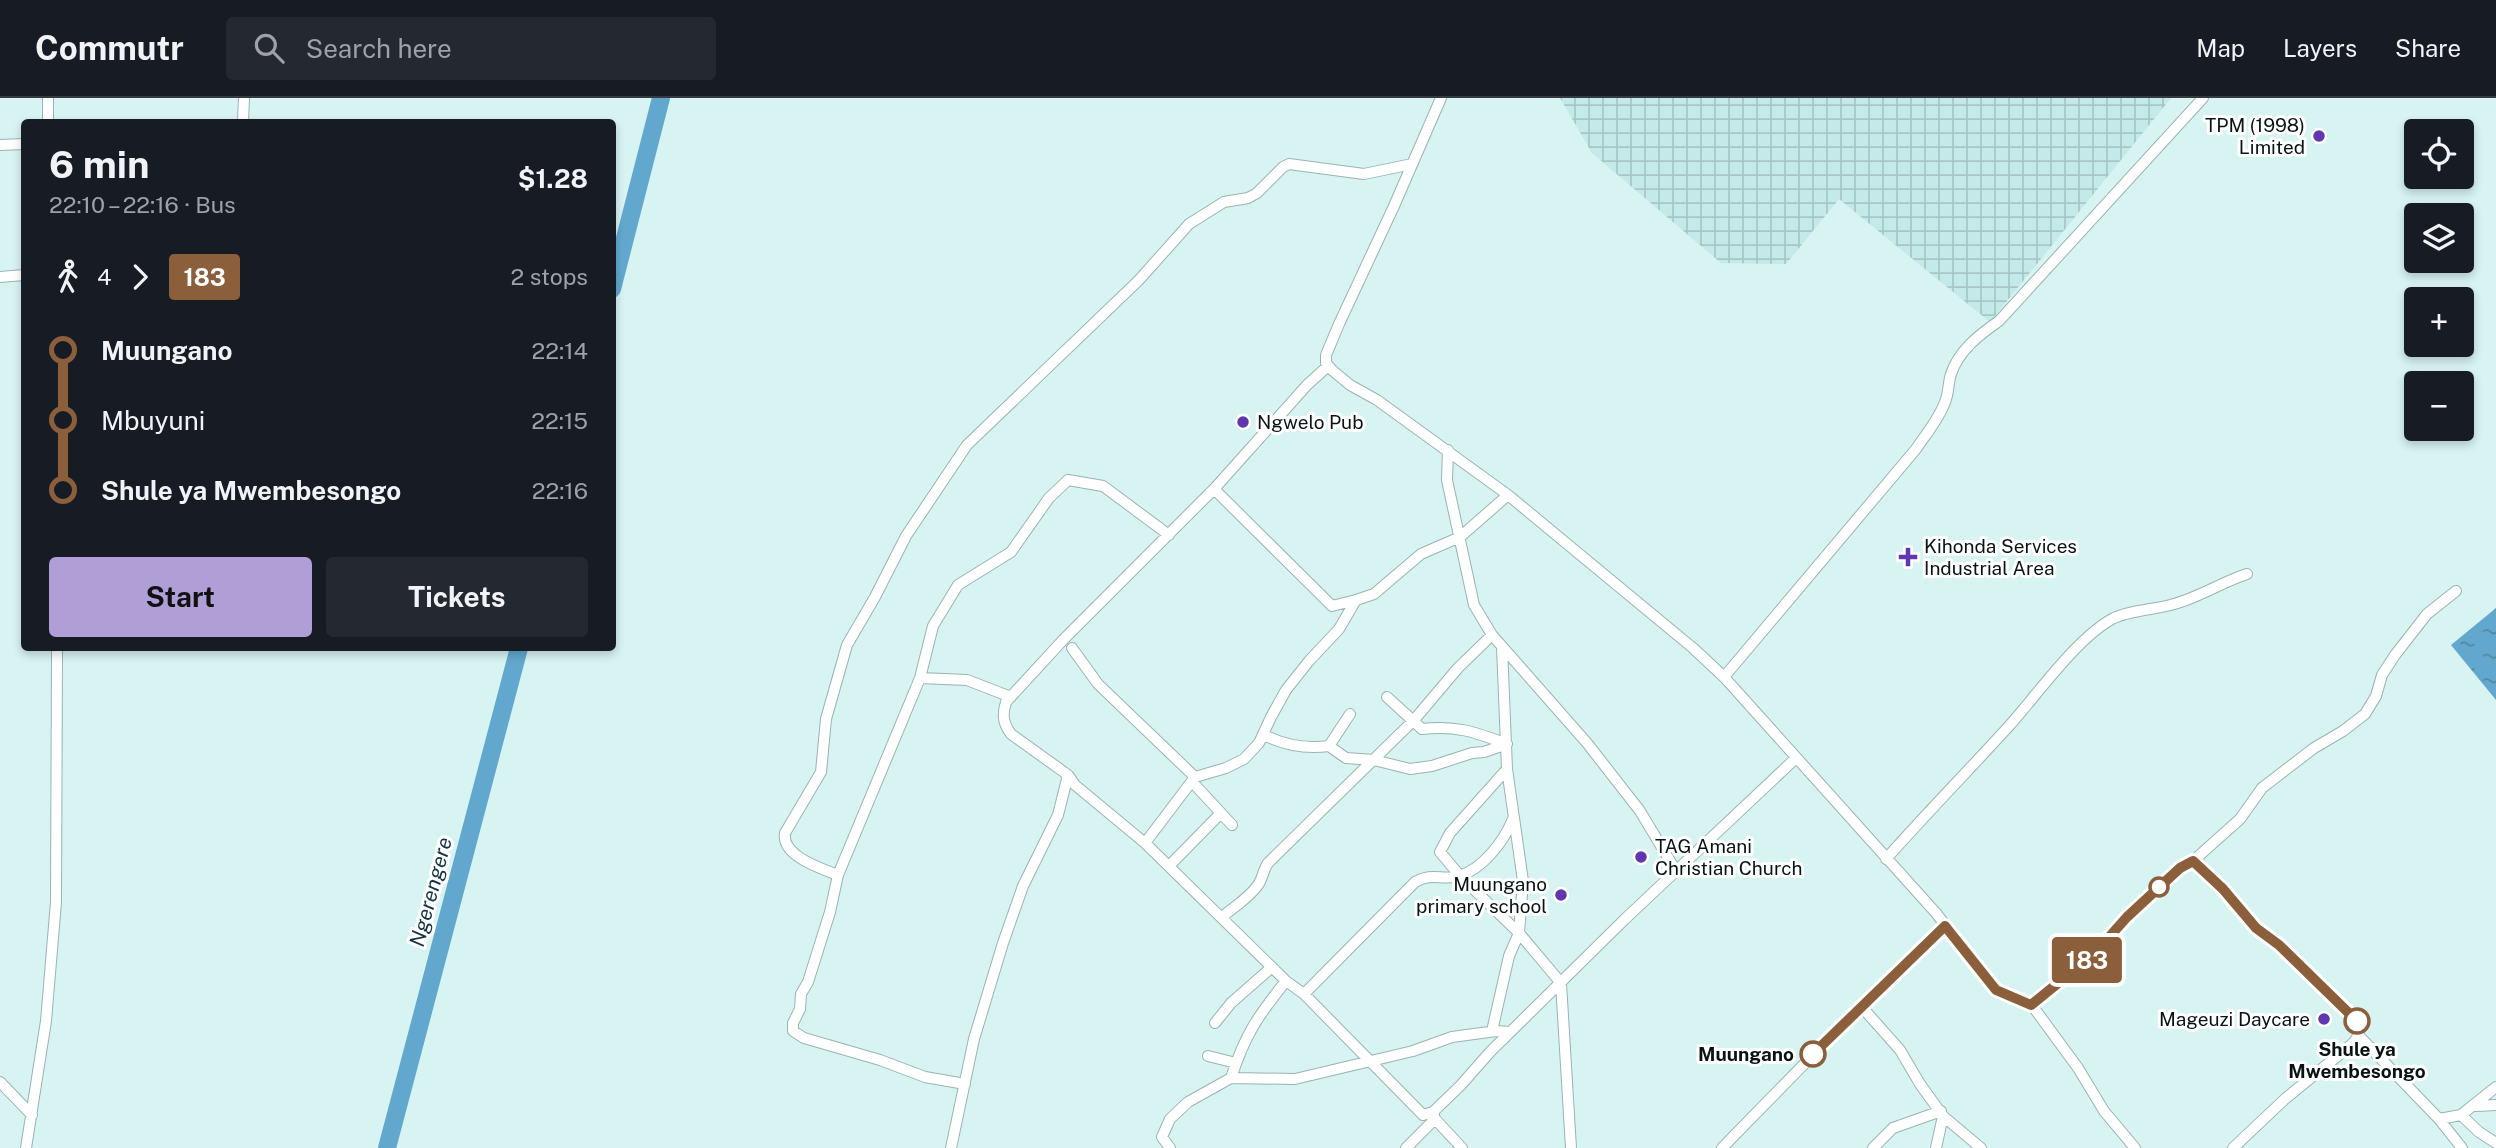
<!DOCTYPE html>
<meta charset="utf-8">
<style>
body{margin:0;font-family:"Public Sans",sans-serif;background:#242831;color:#f1f3f6;height:100vh;display:flex;flex-direction:column;font-size:26px;white-space:nowrap}
*{box-sizing:border-box;margin:0}
p{font-size:23px;color:#9ea1a6}
.icon{flex:none;width:38px;height:38px;fill:none;stroke:currentColor;stroke-width:2;stroke-linecap:round;stroke-linejoin:round}
.map{position:relative;flex:1;overflow:hidden}
.drawer{position:absolute;left:21px;top:21px;width:595px;height:532px;display:flex;flex-direction:column;background:#171b24;border-radius:7px;box-shadow:0 4px 10px #0003}
.drawer>*{flex:none}
.badge{padding:0 14px;border-radius:5px;font-size:24px;line-height:46px}
.controls{position:absolute;left:2404px;top:21px;display:grid;gap:14px}
.controls a{display:grid;place-items:center;width:70px;height:70px;border-radius:7px;background:#171b24;box-shadow:0 4px 10px #0003;font-size:35px}
.map>.badge{position:absolute;translate:-50% -50%;box-shadow:0 0 0 4px #fff}
.legs{display:flex;align-items:center;gap:10px;height:77px;padding:0 28px;font-size:23px}
.legs p{margin-inline-start:auto}
.overview{display:flex;align-items:center;justify-content:space-between;height:119px;padding:0 28px}
h1{font-size:38px;font-weight:700;line-height:52px}
.button{display:flex;gap:14px;margin-top:auto;padding:14px 28px}
.button a{flex:1;height:80px;border-radius:7px;background:#b09ed6;color:#111;font-size:28px;font-weight:700;line-height:80px;text-align:center}
.button a+a{background:#242831;color:#f1f3f6}
ul{padding:0 28px;list-style:none}
li{display:flex;align-items:center;gap:24px;height:70px;font-size:26px}
li i{display:grid;place-items:center;width:10px;height:100%;margin:0 9px;background:currentColor}
li i::after{content:'';width:18px;height:18px;margin:-9px;border:5px solid;border-radius:50%;background:#171b24}
li p{margin-inline-start:auto}
li:first-child i{background:linear-gradient(#0000 50%,currentColor 0)}
li:last-child i{background:linear-gradient(currentColor 50%,#0000 0)}
header{display:flex;align-items:center;gap:42px;box-sizing:border-box;height:98px;padding:0 35px;background:#171b24;border-bottom:2px solid #363941}
header strong{font-size:33px}
nav{display:flex;gap:38px;margin-inline-start:auto;font-size:24px}
.search{width:490px;height:63px;background:#242831;display:flex;align-items:center;gap:18px;box-sizing:border-box;padding:0 24px;border-radius:7px;color:#9ea1a6;font-size:26px}
.map>svg:first-child{display:block}
.industrial{fill:url(#industrial-grid)}
.water{fill:url(#water-ripples)}
.lines{fill:none;stroke-linecap:round;stroke-linejoin:round}
.river{stroke:#62a8ce;stroke-width:18}
.street-casing{stroke:#99b4b3;stroke-width:12}
.street{stroke:#fff;stroke-width:10}
.line-1-casing{stroke:#fff;stroke-width:16}
.line-1{stroke:#8b5e3c;stroke-width:10}
.poi-dot{fill:#6037af;stroke:#fff;stroke-width:2.5}
.stop-1-dot{fill:#fff;stroke:#8b5e3c;stroke-width:3.5}
.labels{text-anchor:middle;stroke-width:6;stroke-linejoin:round;paint-order:stroke}
.poi-label{font-size:19px;fill:#091313;stroke:#fff;text-anchor:end}
.stop-label{font-size:19px;font-weight:bold;fill:#091313;stroke:#fff}
.water-label{font-size:21px;font-style:italic;fill:#133344;stroke:#fff}
</style>
<header>
<strong>Commutr</strong>
<div class="search"><svg class="icon" aria-label="search" viewBox="0 0 24 24"><circle cx="10" cy="10" r="6"/><path d="M15 15l6 6"/></svg>Search here</div>
<nav><a>Map</a><a>Layers</a><a>Share</a></nav>
</header>
<div class="map">
<svg width="2496" height="1050" viewBox="0 0 2496 1050">
<defs>
<pattern id="industrial-grid" width="8" height="8" patternUnits="userSpaceOnUse" patternTransform="scale(1.75)"><rect width="8" height="8" fill="#c3e9e8"/><path d="M0 4h8M4 0v8" fill="none" stroke="#a6c7c6"/></pattern>
<pattern id="water-ripples" width="26" height="14" patternUnits="userSpaceOnUse" patternTransform="scale(1.75)"><rect width="26" height="14" fill="#62a8ce"/><path d="M2 4q2-2 4 0t4 0M15 11q2-2 4 0t4 0" fill="none" stroke="#4f88a6"/></pattern>
</defs>
<rect width="100%" height="100%" fill="#d7f3f2"/>
<path class="industrial" d="M 1560,0 L 2171,0 L 1990,224 L 1839,101 L 1786,166 L 1721,165 L 1592,55 Z"/>
<path class="water" d="M 2496,510 L 2496,602 L 2451,547 Z"/>
<g class="lines">
<path class="river" d="M 612,191 L 661,0
M 387,1050 L 519,550"/>
<defs>
<path id="street" d="M 48,0 L 48,24
M 1441,0 L 1394,108 L 1339,226 L 1326,257 L 1326,265 L 1332,272 L 1350,287 L 1377,302 L 1508,397 L 1693,550 L 1724,579 L 1936,815 L 1990,886 L 2001,896 L 2031,907 L 2034,910 L 2078,970 L 2104,1013 L 2135,1050
M 243,24 L 244,0
M 0,47 L 24,46
M 0,179 L 24,177
M 1328,268 L 1307,287 L 1214,391 L 1063,542 L 1006,604 C 1002,617 1003,625 1011,636 L 1068,677 L 1075,687 L 1145,745 L 1286,883 L 1304,896 L 1423,1017 L 1433,1014 L 1435,1021 L 1462,1050
M 1448,352 L 1447,382 L 1474,507 L 1492,537 L 1587,645 L 1640,713 L 1676,773
M 1214,391 L 1332,508 L 1356,502
M 1072,550 L 1098,586 L 1195,679
M 1724,579 L 1916,351 C 1926,336 1939,321 1945,304 C 1949,295 1948,285 1951,276 C 1959,252 1979,237 1999,223 L 2203,0
M 920,580 L 967,582 L 1011,599
M 1387,599 L 1422,631 C 1456,627 1475,634 1507,646
M 1264,637 C 1284,647 1307,651 1329,648 L 1346,660 L 1374,662 L 1410,671 L 1432,668 L 1472,655 L 1484,654 L 1507,646
M 1329,648 L 1350,616
M 1507,671 L 1450,735 L 1440,754 L 1460,778 L 1519,835 L 1561,885 L 1571,1050
M 1196,688 L 1232,727
M 1145,745 L 1195,679 L 1226,670 L 1244,661 L 1259,645 L 1271,619 L 1286,592 L 1309,563 L 1339,531 L 1356,502 L 1374,496 L 1421,456 L 1460,439 L 1508,397
M 1886,761 C 1926,716 1968,673 2009,628 C 2037,597 2076,541 2112,521 C 2129,512 2154,512 2174,506 C 2200,499 2222,484 2247,476
M 2193,763 L 2240,721 L 2262,690 L 2314,650 L 2343,633 L 2365,616 L 2376,598 L 2382,577 L 2395,557 L 2427,516 L 2456,493
M 1169,768 L 1221,715
M 838,777 C 822,771 781,758 785,735 L 821,674 L 826,621 L 847,547 L 875,499 L 906,438 L 967,347 L 1139,182 L 1189,126 L 1224,104 L 1248,100 L 1257,95 L 1283,69 L 1289,66 L 1364,76 L 1412,66
M 1222,819 C 1234,809 1249,800 1258,787 C 1263,780 1263,772 1268,765 L 1414,622 L 1458,570 L 1492,537
M 1304,896 L 1415,784 C 1432,774 1443,783 1459,778 C 1483,771 1504,743 1513,721
M 2031,907 L 2095,855 L 2127,819 L 2180,770 L 2193,763 L 2223,791 L 2256,830 L 2279,847 L 2353,918 C 2362,929 2361,937 2351,947 L 2286,1000 L 2233,1050
M 1861,908 L 1900,952 L 1920,986 L 1943,1018 L 1981,1050
M 1215,925 L 1231,905 L 1272,869
M 1492,933 L 1509,858 L 1519,835 L 1523,783 L 1507,671 L 1502,549
M 2359,938 L 2439,1021 L 2462,1050
M 1208,958 L 1236,965
M 1231,980 C 1245,937 1257,919 1286,883
M 0,984 L 32,1017
M 965,986 L 925,979 L 880,962 L 804,940 L 793,933 L 793,925 L 800,911 L 801,896 L 808,884 L 830,814 L 838,777 L 920,580 L 933,528 L 958,487 L 1011,454 L 1049,400 L 1068,382 L 1103,388 L 1169,437
M 2476,1008 L 2496,1007
M 1433,1014 L 1461,987 L 1490,954 L 1625,821 L 1796,660
M 2461,1017 L 2496,989
M 2439,1021 L 2461,1017 L 2479,1034 L 2496,1045
M 26,1050 L 46,923 L 56,804 L 57,550
M 951,1050 L 974,941 L 1003,845 L 1023,788 L 1058,717 L 1068,677
M 1170,1050 L 1162,1039 L 1170,1021 L 1188,1004 L 1231,980 L 1295,981 L 1413,953 L 1452,939 L 1496,933 L 1510,934
M 1406,1050 L 1435,1021
M 1722,1050 L 1861,908 L 1945,828
M 1873,1050 L 1893,1030 L 1941,1013
M 1936,1050 L 1943,1018"/>
</defs>
<use href="#street" class="street-casing"/>
<use href="#street" class="street"/>
</g>
<g class="lines">
<defs>
<path id="line-1" d="M 1813,956 L 1945,828 L 1996,892 L 2031,907 L 2095,855 L 2127,819 L 2180,770 L 2193,763 L 2223,791 L 2256,830 L 2279,847 L 2357,923"/>
</defs>
<use href="#line-1" class="line-1-casing"/>
<use href="#line-1" class="line-1"/>
</g>
<g class="poi-dot">
<circle cx="2319" cy="38" r="7"/>
<circle cx="1243" cy="324" r="7"/>
<path d="M1904.5 448.5h7v7h7v7h-7v7h-7v-7h-7v-7h7z"/>
<circle cx="1641" cy="759" r="7"/>
<circle cx="1561" cy="797" r="7"/>
<circle cx="2324" cy="921" r="7"/>
</g>
<g class="stop-1-dot">
<circle cx="2159" cy="789" r="9"/>
<circle cx="2357" cy="923" r="12"/>
<circle cx="1813" cy="956" r="12"/>
</g>
<g class="labels">
<g class="poi-label">
<text x="2305" y="34">TPM (1998)<tspan x="2305" dy="22">Limited</tspan></text>
<text x="1257" y="331" text-anchor="start">Ngwelo Pub</text>
<text x="1924" y="455" text-anchor="start">Kihonda Services<tspan x="1924" dy="22">Industrial Area</tspan></text>
<text x="1655" y="755" text-anchor="start">TAG Amani<tspan x="1655" dy="22">Christian Church</tspan></text>
<text x="1547" y="793">Muungano<tspan x="1547" dy="22">primary school</tspan></text>
<text x="2310" y="928">Mageuzi Daycare</text>
</g>
<g class="stop-label">
<text x="2357" y="958">Shule ya<tspan x="2357" dy="22">Mwembesongo</tspan></text>
<text x="1794" y="963" text-anchor="end">Muungano</text>
</g>
<g class="water-label">
<text transform="translate(431 794) rotate(-75)" y="7">Ngerengere</text>
</g>
</g>
</svg>
<div class="controls">
<a><svg class="icon" aria-label="locate" viewBox="0 0 24 24"><circle cx="12" cy="12" r="6"/><path d="M12 2v4M12 18v4M2 12h4M18 12h4"/></svg></a>
<a><svg class="icon" aria-label="layers" viewBox="0 0 24 24"><path d="M12 4l9 5-9 5-9-5zM3 14l9 5 9-5"/></svg></a>
<a>+</a>
<a>−</a>
</div>
<b class="badge" style="left:2087px;top:862px;background:#8b5e3c;color:#fff">183</b>
<section class="drawer">
<div class="overview"><div><h1>6 min</h1><p>22:10 – 22:16 · Bus</p></div><b>$1.28</b></div>
<div class="legs"><svg class="icon" aria-label="walk" viewBox="0 0 24 24"><circle cx="13" cy="4" r="2"/><path d="M13 8l-2 6 4 7M11 14l-3 7M7 12l3-4h3l4 4"/></svg>4<svg class="icon" aria-label="forward" viewBox="0 0 24 24"><path d="M9 5l7 7-7 7"/></svg><b class="badge" style="background:#8b5e3c;color:#fff">183</b><p>2 stops</p></div>
<ul>
<li><i style="color:#8b5e3c"></i><b>Muungano</b><p>22:14</p></li>
<li><i style="color:#8b5e3c"></i><span>Mbuyuni</span><p>22:15</p></li>
<li><i style="color:#8b5e3c"></i><b>Shule ya Mwembesongo</b><p>22:16</p></li>
</ul>
<div class="button"><a>Start</a><a>Tickets</a></div>
</section>
</div>
